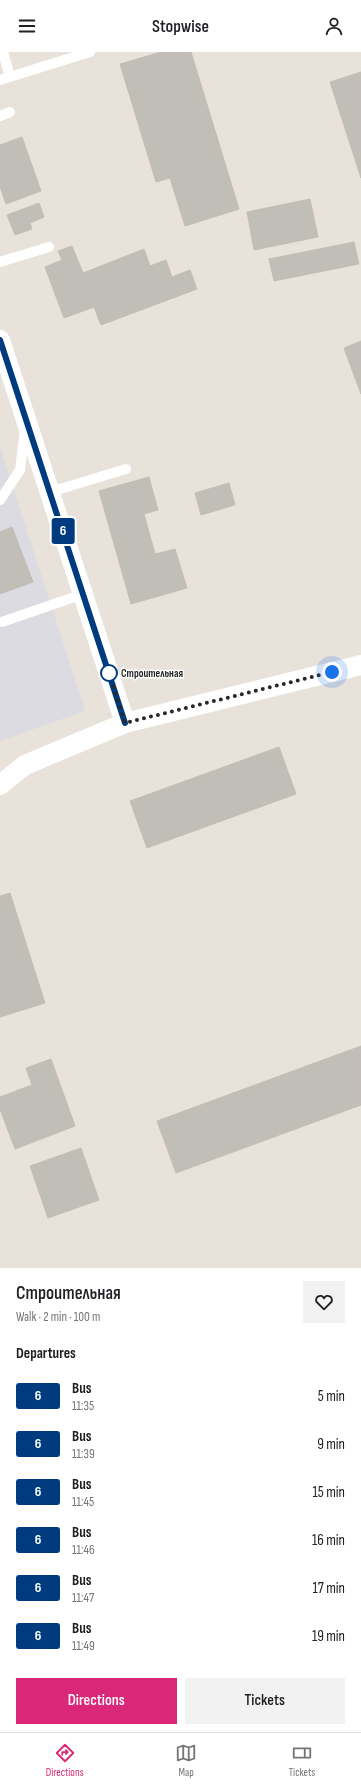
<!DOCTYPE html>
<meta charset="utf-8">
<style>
body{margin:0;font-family:"Sofia Sans Condensed",sans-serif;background:#f2f2f2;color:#202124;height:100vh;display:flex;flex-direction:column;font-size:15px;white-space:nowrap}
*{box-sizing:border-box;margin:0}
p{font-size:13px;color:#757577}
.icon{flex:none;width:22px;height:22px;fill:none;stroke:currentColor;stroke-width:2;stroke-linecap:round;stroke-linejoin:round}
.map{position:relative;height:1216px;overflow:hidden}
.drawer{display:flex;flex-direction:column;background:#fff;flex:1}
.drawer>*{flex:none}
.badge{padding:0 8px;border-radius:3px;font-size:14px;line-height:26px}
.you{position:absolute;width:20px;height:20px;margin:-10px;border:3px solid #fff;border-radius:50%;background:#1a73e8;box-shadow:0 0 0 6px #1a73e833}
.map>.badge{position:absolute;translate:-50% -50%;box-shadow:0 0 0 2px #fff}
h2{padding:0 16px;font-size:15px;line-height:36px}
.round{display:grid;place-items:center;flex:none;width:42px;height:42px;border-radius:0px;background:#f2f2f2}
.headline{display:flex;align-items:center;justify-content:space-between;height:68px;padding:0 16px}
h1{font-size:19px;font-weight:600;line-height:30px}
.action{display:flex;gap:8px;margin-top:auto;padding:8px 16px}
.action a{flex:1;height:46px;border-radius:0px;background:#db2777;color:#fff;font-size:16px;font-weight:600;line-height:46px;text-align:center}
.action a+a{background:#f2f2f2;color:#202124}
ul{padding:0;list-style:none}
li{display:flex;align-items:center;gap:12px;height:48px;padding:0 16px}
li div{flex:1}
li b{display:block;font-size:15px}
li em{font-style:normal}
li .badge{min-width:44px;font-weight:700;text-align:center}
header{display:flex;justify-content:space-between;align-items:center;height:52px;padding:0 16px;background:#fff;font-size:18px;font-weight:600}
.menu{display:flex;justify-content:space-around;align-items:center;height:56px;border-top:1px solid #e0e0e0;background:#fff;font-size:11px;color:#757577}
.menu a{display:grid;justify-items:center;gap:2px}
.menu .selected{color:#db2777}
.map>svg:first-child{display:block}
.industrial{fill:#dcdbe1}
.building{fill:#c1bdb7;stroke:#c3bdb5}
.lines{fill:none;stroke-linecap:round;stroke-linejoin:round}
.service{stroke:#fff;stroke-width:10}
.minor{stroke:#fff;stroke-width:20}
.line-casing{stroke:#fff;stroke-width:9}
.line{stroke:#003b80;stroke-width:6}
.walk{stroke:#282828;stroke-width:4;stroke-dasharray:0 7.2}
.stop-dot{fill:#fff;stroke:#003b80;stroke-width:2}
.labels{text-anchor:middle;stroke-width:3;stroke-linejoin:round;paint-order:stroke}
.stop-label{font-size:11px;font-weight:bold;fill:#282828;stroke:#fff;text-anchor:start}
</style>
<header><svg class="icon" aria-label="menu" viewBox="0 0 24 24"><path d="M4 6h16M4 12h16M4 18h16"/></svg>Stopwise<svg class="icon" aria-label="person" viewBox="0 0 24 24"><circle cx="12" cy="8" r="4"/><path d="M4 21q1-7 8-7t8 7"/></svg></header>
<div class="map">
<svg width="361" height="1216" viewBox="0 0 361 1216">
<rect width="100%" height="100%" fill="#e8e2db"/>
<path class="industrial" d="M 0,395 L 85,659 L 0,689 Z"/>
<path class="building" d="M 161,0 L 191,0 L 239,157 L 185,174 L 170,126 L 156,130 L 120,12 Z
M 361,20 L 361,126 L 330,30 Z
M 22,85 L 41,139 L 6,152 L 0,135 L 0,93 Z
M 310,147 L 318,185 L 254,198 L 247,160 Z
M 39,151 L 44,165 L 30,171 L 32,177 L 15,183 L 7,163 Z
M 354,190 L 359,212 L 274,229 L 269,207 Z
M 72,194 L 83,221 L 144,197 L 150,214 L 166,208 L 172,225 L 190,218 L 197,237 L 101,273 L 94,255 L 64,266 L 45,215 L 62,208 L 58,199 Z
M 361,289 L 361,342 L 344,296 Z
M 149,425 L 158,458 L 144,462 L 155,502 L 175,497 L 187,536 L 131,552 L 99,439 Z
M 229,431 L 235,453 L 201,463 L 195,441 Z
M 12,475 L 33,530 L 0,542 L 0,480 Z
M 279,695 L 296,742 L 147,796 L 130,749 Z
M 10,841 L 45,951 L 0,965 L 0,844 Z
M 361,994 L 361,1053 L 176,1121 L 157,1069 Z
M 51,1007 L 75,1074 L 15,1097 L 0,1057 L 0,1045 L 32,1033 L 26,1016 Z
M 81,1096 L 99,1148 L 48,1166 L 30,1114 Z"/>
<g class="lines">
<path class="service" d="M 3,0 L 10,25
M 0,28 L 90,0
M 0,64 L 10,60
M 0,210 L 49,195
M 50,440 L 126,417
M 0,448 L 20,418 L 25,377
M 2,570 L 83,542"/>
<path class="minor" d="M 0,288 L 125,671
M 0,733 L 25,713 L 125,671 L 361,613"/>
</g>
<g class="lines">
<defs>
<path id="line" d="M 0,288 L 125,671"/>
</defs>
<use href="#line" class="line-casing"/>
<use href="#line" class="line"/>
<path class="walk" d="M 109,621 L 125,671 L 332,620"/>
</g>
<circle class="stop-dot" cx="109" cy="621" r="8"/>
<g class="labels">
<g class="stop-label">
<text x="121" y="625">Строительная</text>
</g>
</g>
</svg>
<div class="you" style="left:332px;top:620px"></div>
<b class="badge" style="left:63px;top:479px;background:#003b80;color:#fff">6</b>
</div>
<section class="drawer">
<div class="headline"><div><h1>Строительная</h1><p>Walk · 2 min · 100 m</p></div><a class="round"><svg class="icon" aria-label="heart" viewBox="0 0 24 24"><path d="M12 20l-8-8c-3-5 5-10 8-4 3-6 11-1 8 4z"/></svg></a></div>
<h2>Departures</h2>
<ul>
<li><span class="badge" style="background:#003b80;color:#fff">6</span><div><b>Bus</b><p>11:35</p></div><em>5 min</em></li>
<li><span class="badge" style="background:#003b80;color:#fff">6</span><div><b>Bus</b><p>11:39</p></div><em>9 min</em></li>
<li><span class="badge" style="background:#003b80;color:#fff">6</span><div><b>Bus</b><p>11:45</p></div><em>15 min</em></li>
<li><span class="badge" style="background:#003b80;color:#fff">6</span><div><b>Bus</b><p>11:46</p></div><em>16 min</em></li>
<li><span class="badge" style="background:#003b80;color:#fff">6</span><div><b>Bus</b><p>11:47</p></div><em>17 min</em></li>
<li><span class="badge" style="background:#003b80;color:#fff">6</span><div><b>Bus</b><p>11:49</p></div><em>19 min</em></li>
</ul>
<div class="action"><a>Directions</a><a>Tickets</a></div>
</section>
<nav class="menu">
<a class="selected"><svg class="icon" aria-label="directions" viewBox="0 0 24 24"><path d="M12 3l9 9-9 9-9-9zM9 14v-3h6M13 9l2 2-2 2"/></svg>Directions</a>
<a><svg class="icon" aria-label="map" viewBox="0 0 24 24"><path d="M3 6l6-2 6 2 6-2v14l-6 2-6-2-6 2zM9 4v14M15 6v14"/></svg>Map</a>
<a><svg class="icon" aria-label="tickets" viewBox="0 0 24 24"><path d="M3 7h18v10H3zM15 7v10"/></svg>Tickets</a>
</nav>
